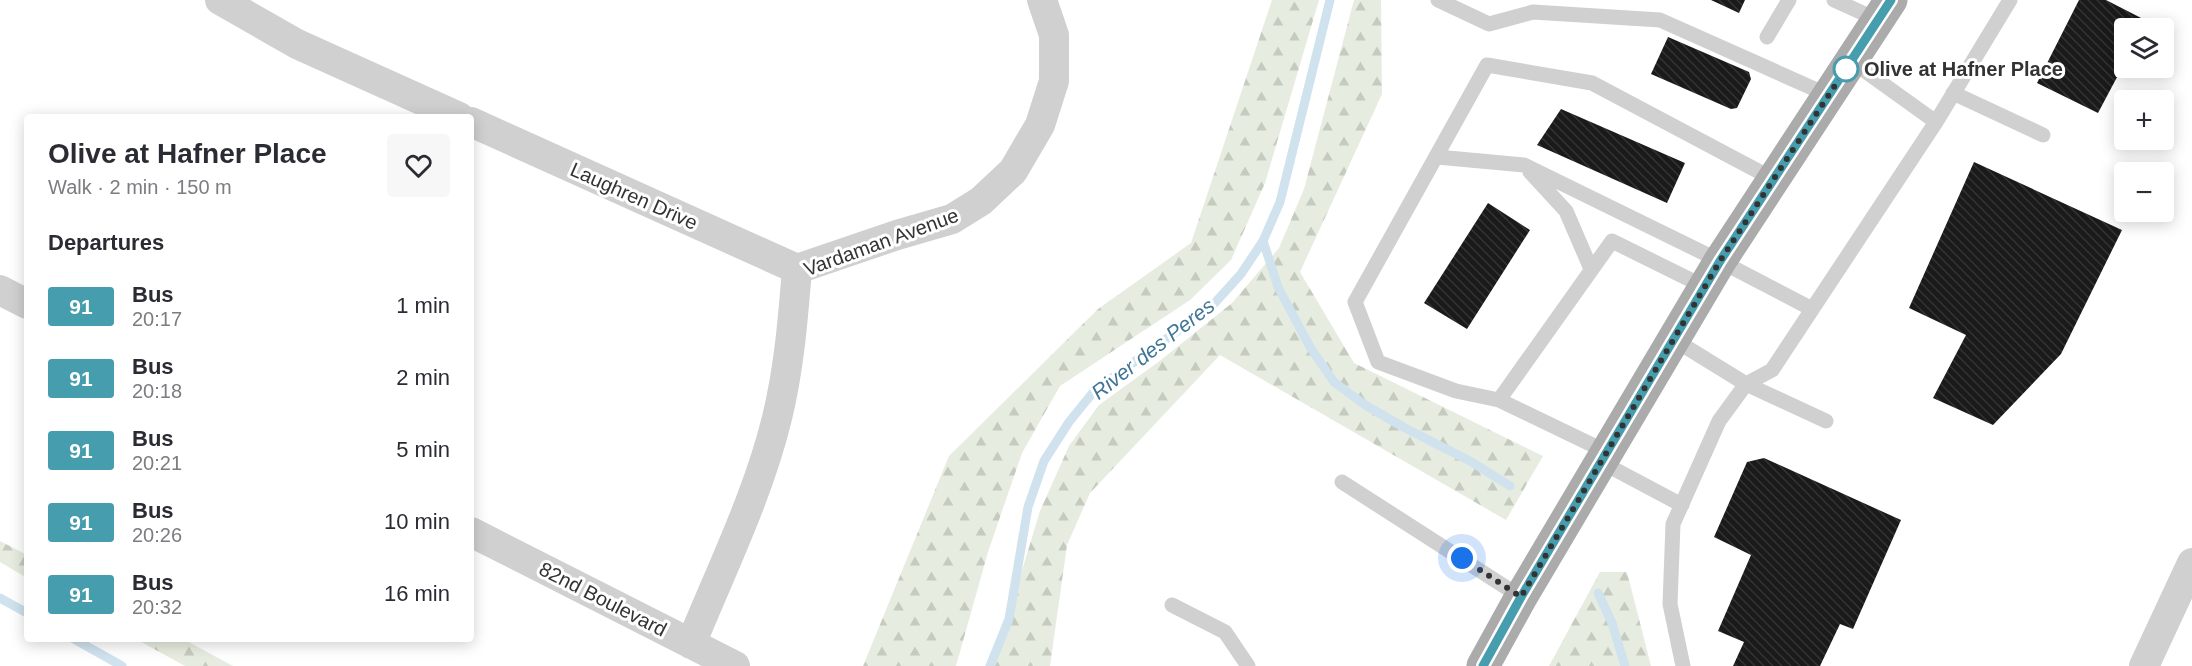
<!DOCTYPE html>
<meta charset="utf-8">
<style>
body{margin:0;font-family:Helvetica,sans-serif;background:#f7f7f7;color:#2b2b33;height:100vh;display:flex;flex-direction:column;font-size:22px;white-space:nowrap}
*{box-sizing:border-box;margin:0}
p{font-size:20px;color:#7c7c81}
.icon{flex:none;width:33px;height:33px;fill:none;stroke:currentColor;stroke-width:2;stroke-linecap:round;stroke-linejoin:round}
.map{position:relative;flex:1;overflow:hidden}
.side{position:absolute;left:24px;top:114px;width:450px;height:528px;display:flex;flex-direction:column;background:#fff;border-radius:6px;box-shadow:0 3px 15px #0003}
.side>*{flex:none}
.badge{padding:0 12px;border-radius:4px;font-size:21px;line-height:39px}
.fabs{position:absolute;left:2114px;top:18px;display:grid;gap:12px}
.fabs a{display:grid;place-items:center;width:60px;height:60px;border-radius:6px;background:#fff;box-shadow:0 3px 15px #0003;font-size:30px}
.you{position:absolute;width:30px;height:30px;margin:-15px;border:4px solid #fff;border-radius:50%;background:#1a73e8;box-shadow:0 0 0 9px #1a73e833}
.map>.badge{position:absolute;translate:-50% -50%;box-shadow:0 0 0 3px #fff}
h2{padding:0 24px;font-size:22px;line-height:54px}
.round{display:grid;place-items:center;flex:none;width:63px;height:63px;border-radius:6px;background:#f7f7f7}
.headline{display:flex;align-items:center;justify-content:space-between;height:102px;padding:0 24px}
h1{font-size:28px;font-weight:700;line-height:45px}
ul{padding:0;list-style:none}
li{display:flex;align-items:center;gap:18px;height:72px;padding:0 24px}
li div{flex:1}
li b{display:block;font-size:22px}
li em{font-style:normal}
li .badge{min-width:66px;font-weight:700;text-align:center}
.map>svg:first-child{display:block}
.forest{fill:url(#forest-firs)}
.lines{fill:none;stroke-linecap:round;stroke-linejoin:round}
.stream{stroke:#cfe2ee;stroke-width:9}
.building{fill:url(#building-back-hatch)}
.lane{stroke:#d0d0d0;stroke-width:15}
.street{stroke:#d0d0d0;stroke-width:30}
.primary{stroke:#ababab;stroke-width:33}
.line-casing{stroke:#fff;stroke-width:14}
.line{stroke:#469dad;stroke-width:9}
.walk{stroke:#333;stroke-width:6;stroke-dasharray:0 10.8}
.stop-dot{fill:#fff;stroke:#469dad;stroke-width:3}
.labels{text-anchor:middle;stroke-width:6;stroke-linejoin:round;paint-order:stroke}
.stop-label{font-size:20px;font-weight:bold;fill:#333;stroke:#fff;text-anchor:start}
.street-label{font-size:20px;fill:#333;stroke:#fff}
.water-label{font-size:21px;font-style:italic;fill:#3f7597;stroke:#fff}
</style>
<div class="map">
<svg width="2192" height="666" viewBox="0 0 2192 666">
<defs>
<pattern id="forest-firs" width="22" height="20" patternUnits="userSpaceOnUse" patternTransform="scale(1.5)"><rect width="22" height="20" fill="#e6ecdf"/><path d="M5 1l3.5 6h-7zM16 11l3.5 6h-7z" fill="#c6cbc0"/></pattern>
<pattern id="building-back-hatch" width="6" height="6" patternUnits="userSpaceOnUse" patternTransform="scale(1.5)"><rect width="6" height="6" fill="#1a1a1a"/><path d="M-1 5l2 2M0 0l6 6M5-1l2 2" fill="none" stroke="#333"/></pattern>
</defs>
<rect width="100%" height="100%" fill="#fff"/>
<path class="forest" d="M 1272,0 L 1319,0 L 1265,183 L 1231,260 L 1190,300 L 1060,386 L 1022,453 L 988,552 L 956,666 L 863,666 L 949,456 L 1098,309 L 1191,243 Z
M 1354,0 L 1381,0 L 1382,94 L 1300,272 L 1354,363 L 1543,456 L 1506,520 L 1220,355 L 1090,493 L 1067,545 L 1050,666 L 993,666 L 1040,511 L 1069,446 L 1099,405 L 1161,360 L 1232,303 L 1279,248 L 1304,189 Z
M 0,541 L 27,555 L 27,578 L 0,562 Z
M 1600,572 L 1627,572 L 1651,666 L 1549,666 Z
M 136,639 L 183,639 L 233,666 L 185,666 Z"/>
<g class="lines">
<path class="stream" d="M 1263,241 L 1278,287 L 1310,347 L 1334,382 L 1365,405 L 1405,428 L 1470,461 L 1510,486
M 1598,593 L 1612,623 L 1625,666
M 0,598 L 27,613
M 74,639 L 122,666
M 990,666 L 1009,619 L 1028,507 L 1044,461 L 1069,422 L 1095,390 L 1212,306 L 1241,274 L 1263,241 L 1280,202 L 1330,0"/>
</g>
<path class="building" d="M 1711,0 L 1745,0 L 1739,13 Z
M 2079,0 L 2106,0 L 2147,21 L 2143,28 L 2124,28 L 2124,64 L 2098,113 L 2037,83 Z
M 1668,37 L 1749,72 L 1751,79 L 1737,108 L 1731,109 L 1651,74 Z
M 1561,109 L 1685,163 L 1667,203 L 1537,145 Z
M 1974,162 L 2122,230 L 2061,354 L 1993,425 L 1933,398 L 1966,335 L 1909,308 Z
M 1488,203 L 1530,230 L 1467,329 L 1424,303 Z
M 1764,458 L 1901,520 L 1853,629 L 1840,624 L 1820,666 L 1733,666 L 1744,642 L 1718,631 L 1751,555 L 1714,537 L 1747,462 Z"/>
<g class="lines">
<path class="lane" d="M 1438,0 L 1489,24 L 1533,12 L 1660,20 L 1828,95
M 1834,0 L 1878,20
M 1767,37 L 1789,0
M 1851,61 L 1936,122
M 1953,93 L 2043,135
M 1437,157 L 1524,165 L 1720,261 L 1812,309
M 1530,172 L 1566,211 L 1591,269
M 1673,339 L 1746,384 L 1826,421
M 1499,400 L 1612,241 L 1705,287
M 1607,452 L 1499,400 L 1456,391 L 1378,362 L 1355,302 L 1487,65 L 1592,83 L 1773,179
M 1601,462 L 1682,505
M 1342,482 L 1521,597
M 1172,605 L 1225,632 L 1248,666
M 1683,666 L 1670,604 L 1673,524 L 1719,421 L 1746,384 L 1772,370 L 1936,122 L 2010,0"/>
<path class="street" d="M 220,0 L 297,44 L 459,117
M 471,122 L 797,269
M 0,290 L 27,304
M 471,532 L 735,666
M 691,644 C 721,570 758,496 777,418 C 789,369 793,319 797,269 L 897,235 L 952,219 L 981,201 L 1013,171 L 1040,125 L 1054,81 L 1054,35 L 1042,0
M 2144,666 L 2192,563"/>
<path class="primary" d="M 1483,666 L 1521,597 L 1720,261 L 1891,0"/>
</g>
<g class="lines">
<defs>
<path id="line" d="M 1483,666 L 1521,597 L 1720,261 L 1891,0"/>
</defs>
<use href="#line" class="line-casing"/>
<use href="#line" class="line"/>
<path class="walk" d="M 1462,558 L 1521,597 L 1720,261 L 1851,61 L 1846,69"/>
</g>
<circle class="stop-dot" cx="1846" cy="69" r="12"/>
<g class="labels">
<g class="stop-label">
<text x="1864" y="76">Olive at Hafner Place</text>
</g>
<g class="street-label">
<text transform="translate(634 196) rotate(24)" y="7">Laughren Drive</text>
<text transform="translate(881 242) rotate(-20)" y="7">Vardaman Avenue</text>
<text transform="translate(603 599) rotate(27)" y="7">82nd Boulevard</text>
</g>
<g class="water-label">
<text transform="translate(1153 349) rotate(-38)" y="7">River des Peres</text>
</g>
</g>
</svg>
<div class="fabs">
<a><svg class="icon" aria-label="layers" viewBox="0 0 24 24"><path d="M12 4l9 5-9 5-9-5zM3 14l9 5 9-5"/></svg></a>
<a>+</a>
<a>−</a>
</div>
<div class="you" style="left:1462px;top:558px"></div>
<section class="side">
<div class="headline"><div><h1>Olive at Hafner Place</h1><p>Walk · 2 min · 150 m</p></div><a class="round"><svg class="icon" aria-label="heart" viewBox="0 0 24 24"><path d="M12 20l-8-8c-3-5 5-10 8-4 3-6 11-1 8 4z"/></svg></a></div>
<h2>Departures</h2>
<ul>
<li><span class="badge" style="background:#469dad;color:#fff">91</span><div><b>Bus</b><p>20:17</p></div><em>1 min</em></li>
<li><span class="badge" style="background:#469dad;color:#fff">91</span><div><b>Bus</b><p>20:18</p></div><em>2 min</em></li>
<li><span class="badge" style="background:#469dad;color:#fff">91</span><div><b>Bus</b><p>20:21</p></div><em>5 min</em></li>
<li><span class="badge" style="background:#469dad;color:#fff">91</span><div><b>Bus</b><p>20:26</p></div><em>10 min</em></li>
<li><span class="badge" style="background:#469dad;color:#fff">91</span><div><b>Bus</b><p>20:32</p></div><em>16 min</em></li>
</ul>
</section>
</div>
